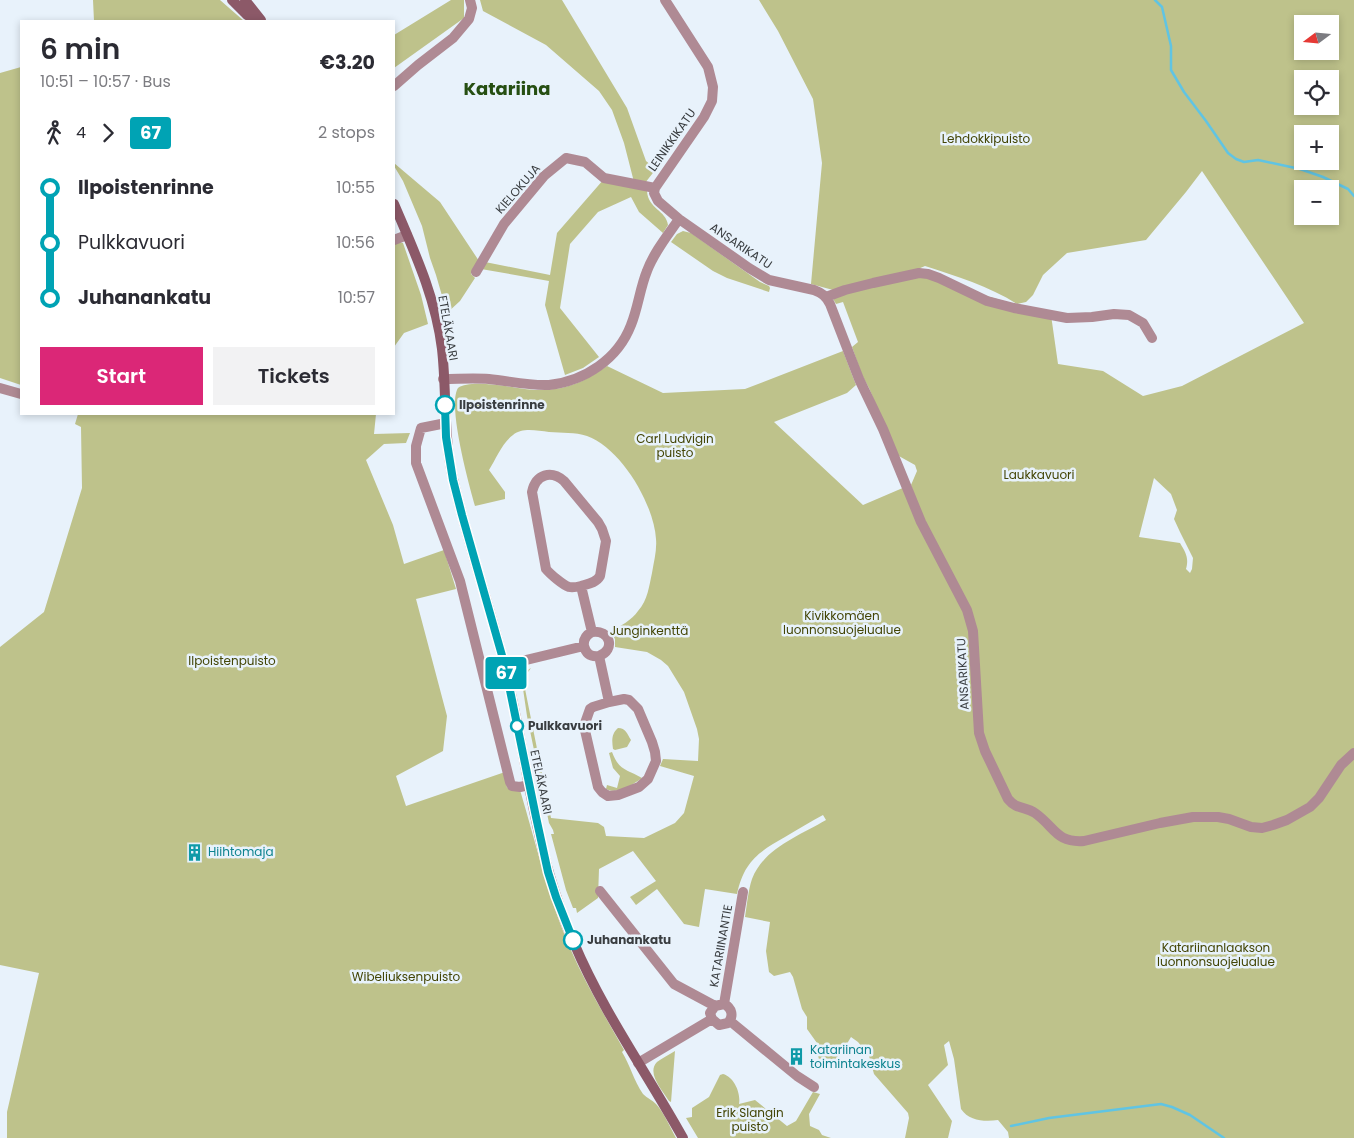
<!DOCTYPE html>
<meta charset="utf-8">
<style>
body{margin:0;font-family:Poppins,sans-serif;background:#f2f2f3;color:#2b2b33;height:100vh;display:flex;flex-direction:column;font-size:19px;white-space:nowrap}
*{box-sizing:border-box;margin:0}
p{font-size:16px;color:#7c7c81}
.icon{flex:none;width:28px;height:28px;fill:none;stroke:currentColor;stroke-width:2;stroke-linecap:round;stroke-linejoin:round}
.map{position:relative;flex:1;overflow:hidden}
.drawer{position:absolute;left:20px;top:20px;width:375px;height:395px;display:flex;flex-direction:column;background:#fff;border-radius:0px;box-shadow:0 2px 8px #0003}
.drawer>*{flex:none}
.badge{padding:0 10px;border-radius:4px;font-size:18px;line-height:32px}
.needle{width:32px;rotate:254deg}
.tools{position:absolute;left:1294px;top:15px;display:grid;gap:10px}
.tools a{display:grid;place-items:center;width:45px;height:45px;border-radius:0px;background:#fff;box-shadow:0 2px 8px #0003;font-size:25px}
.map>.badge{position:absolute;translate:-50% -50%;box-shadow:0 0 0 2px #fff}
.legs{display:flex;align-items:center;gap:8px;height:55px;padding:0 20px;font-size:16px}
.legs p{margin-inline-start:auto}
.summary{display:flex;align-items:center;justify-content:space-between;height:85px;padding:0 20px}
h1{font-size:28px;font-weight:600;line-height:38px}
.primary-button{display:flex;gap:10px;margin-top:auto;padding:10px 20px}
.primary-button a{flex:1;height:58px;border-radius:0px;background:#db2777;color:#fff;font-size:20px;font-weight:600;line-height:58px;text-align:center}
.primary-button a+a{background:#f2f2f3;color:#2b2b33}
ul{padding:0 20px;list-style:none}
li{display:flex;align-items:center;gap:18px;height:55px;font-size:19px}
li i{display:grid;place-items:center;width:8px;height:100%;margin:0 6px;background:currentColor}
li i::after{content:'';width:12px;height:12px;margin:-6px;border:4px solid;border-radius:50%;background:#fff}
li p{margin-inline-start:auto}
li:first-child i{background:linear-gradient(#0000 50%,currentColor 0)}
li:last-child i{background:linear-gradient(currentColor 50%,#0000 0)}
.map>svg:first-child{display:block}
.green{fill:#bec28b;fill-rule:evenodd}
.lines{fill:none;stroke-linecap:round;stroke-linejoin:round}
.stream{stroke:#60c4e3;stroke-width:2.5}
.street{stroke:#af8a94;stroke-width:10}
.secondary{stroke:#8c5968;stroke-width:10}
.line-1-casing{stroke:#fff;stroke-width:11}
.line-1{stroke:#00a3b4;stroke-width:8}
.stop-1-dot{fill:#fff;stroke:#00a3b4;stroke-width:2.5}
.labels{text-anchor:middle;stroke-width:5;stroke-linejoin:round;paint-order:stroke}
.park-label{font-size:12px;fill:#434505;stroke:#e8f2fb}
.street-label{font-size:12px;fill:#393d40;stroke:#e8f2fb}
.stop-label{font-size:12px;font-weight:bold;fill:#393d40;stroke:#e8f2fb;text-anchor:start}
.culture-label{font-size:12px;fill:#0d838f;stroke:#e8f2fb;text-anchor:start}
.district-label{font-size:18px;font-weight:bold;fill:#264f12;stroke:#e8f2fb}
</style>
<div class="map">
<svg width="1354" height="1138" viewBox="0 0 1354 1138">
<rect width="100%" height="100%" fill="#e8f2fb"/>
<path class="green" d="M 93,0 L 220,0 L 244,21 L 94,21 Z
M 451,0 L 464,0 L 464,18 L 394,68 L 394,35 Z
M 480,0 L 562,0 L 627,108 L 646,161 L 656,169 L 645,183 L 634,182 L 624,143 L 612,110 L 599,91 L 546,45 L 483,11 Z
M 759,0 L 1354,0 L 1354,1138 L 1009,1138 L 1008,1132 L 998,1120 C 985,1122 969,1121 961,1109 L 954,1059 L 949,1041 L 944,1045 L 948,1065 L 928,1085 L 952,1121 L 948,1138 L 905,1138 L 909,1118 L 908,1113 L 874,1074 L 869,1056 L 858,1042 L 851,1037 L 845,1047 L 829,1068 L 819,1062 L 817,1043 L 807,1029 L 807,1017 L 802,1009 L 793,977 L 790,972 L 774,976 L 769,972 L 766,951 L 770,922 L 745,917 C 747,905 748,891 752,879 C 764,848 799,836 826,820 L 823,815 C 810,822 798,829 785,837 C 758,852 744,862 737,894 L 705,889 L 699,927 L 684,924 L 657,889 L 636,905 L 630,897 L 656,881 L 633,851 L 599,869 L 598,898 L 577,913 L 576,908 L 573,908 L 566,890 L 551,834 L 554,834 L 553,830 L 549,823 L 527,716 L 522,682 L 523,673 L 531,668 L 523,679 L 551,818 L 598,823 L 604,827 L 606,836 L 644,838 L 675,823 L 684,813 L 694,776 L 660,766 L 663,759 L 698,761 L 699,739 L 697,729 L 684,692 L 668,666 L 661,660 L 647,652 L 615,647 L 615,639 L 611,632 C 620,626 632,620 638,611 C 648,600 649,586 652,573 C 654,561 657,550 656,539 C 654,504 621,448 587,436 C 575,432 562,433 549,432 C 537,431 523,427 513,435 C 502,443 496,459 489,470 L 505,492 L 505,499 L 475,506 C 469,485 447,405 458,388 C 472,378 518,389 535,390 C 541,390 548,390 554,389 C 574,387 591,377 607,366 L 663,393 L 745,389 L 843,351 L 856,385 L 847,393 L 774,422 L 863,505 L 905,487 L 968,621 L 981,722 L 976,633 L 924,524 L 911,485 L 917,471 L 915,465 L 897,455 L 869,388 L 862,375 L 852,347 L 858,342 L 843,302 L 836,304 L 832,297 L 912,278 L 927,278 L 1051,315 L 1058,364 L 1103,371 L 1143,396 L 1182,386 L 1304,323 L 1202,171 L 1186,192 L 1146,240 L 1067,253 L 1043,275 L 1033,295 L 1026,302 L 1017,304 C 989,286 956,276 925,266 L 911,272 L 833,290 L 811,284 L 822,163 L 813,99 L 778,31 ZM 1302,24 L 1330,24 L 1330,51 L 1302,51 ZM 1302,79 L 1330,79 L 1330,106 L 1302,106 ZM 1302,134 L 1330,134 L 1330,161 L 1302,161 ZM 1302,189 L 1330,189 L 1330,216 L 1302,216 ZM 1154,478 L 1171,494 L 1177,510 L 1174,519 L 1180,532 L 1193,558 L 1192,569 L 1190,573 L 1186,569 C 1189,558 1186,553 1180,543 L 1139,537 Z
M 21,67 L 21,385 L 0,378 L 0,73 Z
M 394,163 L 440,202 L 479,261 L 471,274 L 475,278 L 460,301 L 447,313 L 436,275 L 430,258 L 422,226 L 403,181 L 394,166 Z
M 604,179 L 647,191 C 648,209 666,210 668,225 L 663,233 L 639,212 L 631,197 L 598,212 L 570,244 L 560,308 L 599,357 L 583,368 L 565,375 L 545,305 L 549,281 L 481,269 L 485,262 L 550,275 L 557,233 Z
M 683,231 L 691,233 L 760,282 L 769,286 L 770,288 L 769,292 L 727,278 L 713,271 L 671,242 L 677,234 Z
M 398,242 L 403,243 L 421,295 L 428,324 L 404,333 L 394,347 L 394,244 Z
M 78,414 L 376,414 L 374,434 L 410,433 L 406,443 L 384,444 L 366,460 L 393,525 L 404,564 L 444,550 L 456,589 L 416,599 L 447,716 L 443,751 L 396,776 L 406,806 L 505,772 L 507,788 L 520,790 C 536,843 548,897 570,948 C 585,983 605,1016 624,1050 L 622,1052 C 630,1065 634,1081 643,1094 C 647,1098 652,1100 656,1104 C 664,1113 670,1127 676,1138 L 7,1138 L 7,1112 L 39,973 L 0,965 L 0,647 L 44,612 L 82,488 L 81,427 L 75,424 Z
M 618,728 C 626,728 627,734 631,740 L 627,747 L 615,750 L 613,749 C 612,741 611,734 618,728 Z
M 612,752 C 619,771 627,769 642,778 C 632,785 618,795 606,789 L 607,785 L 617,788 L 620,776 L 613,768 L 609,753 Z
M 675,1051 L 671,1102 L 669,1101 C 663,1091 646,1073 657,1062 C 662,1058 669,1055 675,1051 Z
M 723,1074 C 734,1077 741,1093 739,1104 L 755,1100 L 787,1126 L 796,1121 L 813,1092 L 820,1094 L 809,1114 L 810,1126 L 819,1130 L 822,1135 L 831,1138 L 698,1138 L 686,1118 L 692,1117 L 692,1108 L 709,1097 L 720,1075 Z"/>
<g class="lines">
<path class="stream" d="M 1155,0 L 1162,7 L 1171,46 L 1171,70 L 1184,92 L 1206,121 L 1228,153 L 1236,159 L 1244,162 L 1258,160 L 1300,169 L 1323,177 L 1348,189 L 1354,196
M 1011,1126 L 1049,1118 L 1161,1104 L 1172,1107 L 1190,1115 L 1224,1138"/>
<path class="street" d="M 394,86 L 418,65 L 453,38 L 469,19 L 472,8 L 470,0
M 655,188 L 654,193 L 658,201 L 679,219 L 749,268 L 769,280 L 814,290 C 822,293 826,296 830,304 L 859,379 L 883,429 L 921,522 L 967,610 L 973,631 L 979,733 L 985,751 L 1008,799 C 1017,810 1025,806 1035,813 C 1055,827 1056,843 1084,841 L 1160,823 L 1193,817 L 1218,817 L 1229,819 L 1251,827 L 1262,828 L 1273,825 L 1287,820 L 1310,807 L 1319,798 L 1341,765 L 1354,753
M 655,188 L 704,117 L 712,101 L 713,87 L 708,67 L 665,0
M 394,240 L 407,235
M 476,272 L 504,224 L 544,176 L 566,158 L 585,162 L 604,178 L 655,188
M 826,297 L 845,290 L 873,283 L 919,273 L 928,274 L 939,278 L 987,301 L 1014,308 L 1067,318 L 1092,317 L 1114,314 L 1129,315 L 1143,323 L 1152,338
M 443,379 C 458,379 474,378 489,379 C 509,381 529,386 549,385 C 585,381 618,359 631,325 C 638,308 640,288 647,271 C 654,252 668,235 679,219
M 0,388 L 21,394
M 446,423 L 421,428 L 416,446 L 416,463 L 460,581 L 510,782 L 512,786 L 520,787 L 529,785
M 581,586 C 577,587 573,588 569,587 C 563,585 550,574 546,569 L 532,492 C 536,474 551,470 564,481 L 598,522 L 602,529 L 606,541 L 600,576 C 596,583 588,584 581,586 L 592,632 C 586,635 583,639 584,646
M 592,632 C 610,629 616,650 599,656
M 584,646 C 586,654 591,657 599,656 L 609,702 L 593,707 L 590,709 L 584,726 L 598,787 L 602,792 L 608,796 L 618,795 L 639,787 L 648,779 L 656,761 L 655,752 L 652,742 L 638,709 L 629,700 L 624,699 L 609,702
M 505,665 L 584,646
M 600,891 L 674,984 L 715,1006
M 724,1004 L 743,892
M 730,1021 L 797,1076 L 814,1087
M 638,1063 L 712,1019 L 719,1025 L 728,1023 C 734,1016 732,1008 724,1004 L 715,1006 L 710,1013 L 712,1019"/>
<path class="secondary" d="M 232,0 L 247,15 L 257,21
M 245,0 L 261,20
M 394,204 C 414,251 436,298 442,349 C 447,394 443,439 454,483 C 468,544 489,603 504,664 C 522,733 529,805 549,873 C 556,897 564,920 574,943 C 603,1012 647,1073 683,1138"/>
</g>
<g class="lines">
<defs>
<path id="line-1" d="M 445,405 L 446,437 L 453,480 L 462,515 L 505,666 L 536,817 L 548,872 L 556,897 L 573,940"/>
</defs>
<use href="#line-1" class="line-1-casing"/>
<use href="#line-1" class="line-1"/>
</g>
<defs>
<symbol id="building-bare" viewBox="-9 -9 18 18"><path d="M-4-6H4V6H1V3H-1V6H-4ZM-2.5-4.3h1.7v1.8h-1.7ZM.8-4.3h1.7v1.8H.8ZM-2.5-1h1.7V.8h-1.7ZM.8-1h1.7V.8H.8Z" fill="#0f9aa8" stroke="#e8f2fb" stroke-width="2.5" paint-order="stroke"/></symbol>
</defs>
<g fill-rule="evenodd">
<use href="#building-bare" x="182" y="840" width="25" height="25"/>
<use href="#building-bare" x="784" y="1044" width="25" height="25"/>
</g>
<g class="stop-1-dot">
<circle cx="445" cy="405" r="9"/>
<circle cx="517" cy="726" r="6"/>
<circle cx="573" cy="940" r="9"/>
</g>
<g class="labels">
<g class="park-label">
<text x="986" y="143">Lehdokkipuisto</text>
<text x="675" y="443">Carl Ludvigin<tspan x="675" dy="14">puisto</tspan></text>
<text x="1039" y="479">Laukkavuori</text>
<text x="842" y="620">Kivikkomäen<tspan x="842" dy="14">luonnonsuojelualue</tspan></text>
<text x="649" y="635">Junginkenttä</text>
<text x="232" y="665">Ilpoistenpuisto</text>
<text x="1216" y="952">Katariinanlaakson<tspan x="1216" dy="14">luonnonsuojelualue</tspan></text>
<text x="406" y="981">Wibeliuksenpuisto</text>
<text x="750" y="1117">Erik Slangin<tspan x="750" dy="14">puisto</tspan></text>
</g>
<g class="street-label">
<text transform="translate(672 140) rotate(-55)" y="4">LEINIKKIKATU</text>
<text transform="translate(518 189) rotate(-49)" y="4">KIELOKUJA</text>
<text transform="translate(741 246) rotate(34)" y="4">ANSARIKATU</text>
<text transform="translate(448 328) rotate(80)" y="4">ETELÄKAARI</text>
<text transform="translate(963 674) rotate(-93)" y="4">ANSARIKATU</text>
<text transform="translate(541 782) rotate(78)" y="4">ETELÄKAARI</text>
<text transform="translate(721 946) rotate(-80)" y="4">KATARIINANTIE</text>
</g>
<g class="stop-label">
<text x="459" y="409">Ilpoistenrinne</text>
<text x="528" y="730">Pulkkavuori</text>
<text x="587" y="944">Juhanankatu</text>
</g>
<g class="culture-label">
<text x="208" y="856">Hiihtomaja</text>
<text x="810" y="1054">Katariinan<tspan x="810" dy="14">toimintakeskus</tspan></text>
</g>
<g class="district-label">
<text x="507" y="95">Katariina</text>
</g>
</g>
</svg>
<div class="tools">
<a><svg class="needle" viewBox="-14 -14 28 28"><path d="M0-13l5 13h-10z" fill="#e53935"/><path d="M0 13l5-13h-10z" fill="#7c7c81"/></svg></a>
<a><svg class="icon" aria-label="locate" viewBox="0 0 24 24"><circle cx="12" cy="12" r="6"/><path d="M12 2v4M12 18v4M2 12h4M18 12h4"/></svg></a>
<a>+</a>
<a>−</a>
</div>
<b class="badge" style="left:506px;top:673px;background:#00a3b4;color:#fff">67</b>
<section class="drawer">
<div class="summary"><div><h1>6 min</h1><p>10:51 – 10:57 · Bus</p></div><b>€3.20</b></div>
<div class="legs"><svg class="icon" aria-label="walk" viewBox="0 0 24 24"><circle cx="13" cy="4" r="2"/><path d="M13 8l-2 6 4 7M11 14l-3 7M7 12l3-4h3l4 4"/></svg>4<svg class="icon" aria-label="forward" viewBox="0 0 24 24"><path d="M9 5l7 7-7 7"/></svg><b class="badge" style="background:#00a3b4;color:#fff">67</b><p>2 stops</p></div>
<ul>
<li><i style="color:#00a3b4"></i><b>Ilpoistenrinne</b><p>10:55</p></li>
<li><i style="color:#00a3b4"></i><span>Pulkkavuori</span><p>10:56</p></li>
<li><i style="color:#00a3b4"></i><b>Juhanankatu</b><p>10:57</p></li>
</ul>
<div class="primary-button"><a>Start</a><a>Tickets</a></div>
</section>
</div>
